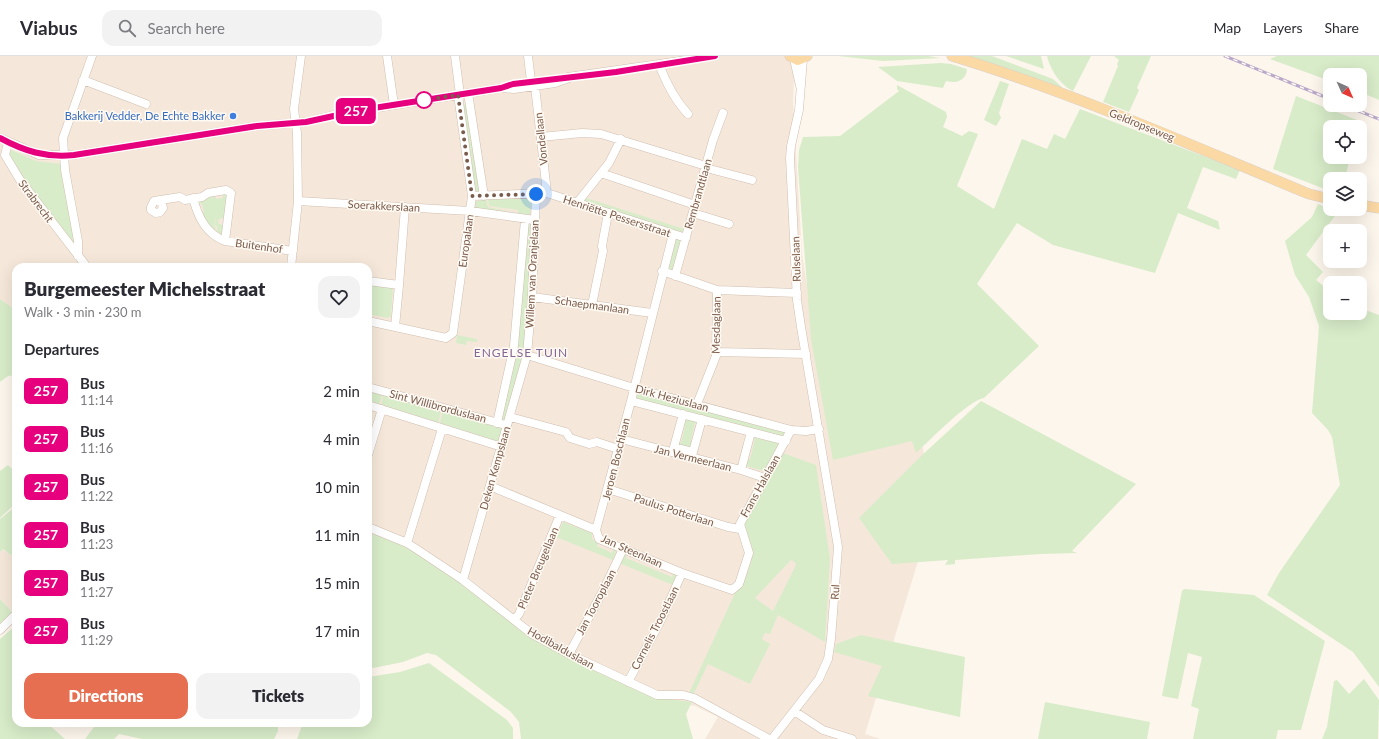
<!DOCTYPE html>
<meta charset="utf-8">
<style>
body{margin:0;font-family:Lato,sans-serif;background:#f2f2f3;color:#2b2b33;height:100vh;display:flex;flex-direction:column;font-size:15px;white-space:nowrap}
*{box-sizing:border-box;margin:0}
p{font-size:13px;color:#7c7c81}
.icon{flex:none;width:22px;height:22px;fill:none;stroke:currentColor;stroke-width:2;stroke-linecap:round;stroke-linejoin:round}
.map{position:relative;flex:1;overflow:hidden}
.sheet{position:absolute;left:12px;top:207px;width:360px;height:464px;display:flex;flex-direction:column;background:#fff;border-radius:12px;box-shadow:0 4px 16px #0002}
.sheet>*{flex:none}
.badge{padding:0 8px;border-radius:6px;font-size:14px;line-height:26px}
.needle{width:26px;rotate:135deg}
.fabs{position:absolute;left:1323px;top:12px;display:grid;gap:8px}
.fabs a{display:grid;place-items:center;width:44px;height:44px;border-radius:8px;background:#fff;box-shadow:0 4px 16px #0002;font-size:20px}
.you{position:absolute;width:20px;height:20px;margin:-10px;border:3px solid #fff;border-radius:50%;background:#1a73e8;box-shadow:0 0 0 6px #1a73e833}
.map>.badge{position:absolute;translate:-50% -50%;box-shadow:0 0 0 2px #fff}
h2{padding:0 12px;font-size:15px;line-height:36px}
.round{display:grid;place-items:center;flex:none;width:42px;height:42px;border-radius:12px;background:#f2f2f3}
.overview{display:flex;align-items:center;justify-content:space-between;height:68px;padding:0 12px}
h1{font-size:19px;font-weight:800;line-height:30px}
.button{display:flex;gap:8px;margin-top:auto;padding:8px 12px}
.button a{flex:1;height:46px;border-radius:12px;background:#e76f51;color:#fff;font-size:16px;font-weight:800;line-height:46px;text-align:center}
.button a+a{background:#f2f2f3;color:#2b2b33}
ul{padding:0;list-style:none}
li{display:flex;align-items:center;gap:12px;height:48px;padding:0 12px}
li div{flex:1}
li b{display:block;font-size:15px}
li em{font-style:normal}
li .badge{min-width:44px;font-weight:700;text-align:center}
header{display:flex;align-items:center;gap:24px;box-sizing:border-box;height:56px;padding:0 20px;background:#fff;border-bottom:1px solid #e1e1e2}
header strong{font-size:19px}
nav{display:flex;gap:22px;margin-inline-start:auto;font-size:14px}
.search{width:280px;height:36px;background:#f2f2f3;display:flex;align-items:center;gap:10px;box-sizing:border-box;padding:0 14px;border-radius:12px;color:#7c7c81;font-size:15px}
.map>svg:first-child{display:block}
.residential{fill:#f5e8da}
.green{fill:#d8ecc9;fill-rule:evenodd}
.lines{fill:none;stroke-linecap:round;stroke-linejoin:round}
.minor-casing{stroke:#d1beb0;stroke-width:9}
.major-casing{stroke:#dad1cd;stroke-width:11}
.minor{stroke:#fff;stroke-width:8}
.major{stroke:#fbd9a5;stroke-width:10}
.rail-casing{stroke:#b9a8c9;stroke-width:3}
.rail{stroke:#fffaf3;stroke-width:1.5;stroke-dasharray:4.5;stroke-linecap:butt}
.line-casing{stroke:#fff;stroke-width:9}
.line{stroke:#e6007e;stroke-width:6}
.walk{stroke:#7a5c4d;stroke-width:4;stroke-dasharray:0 7.2}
.stop-dot{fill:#fff;stroke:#e6007e;stroke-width:2}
.shop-dot{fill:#3f7fe0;stroke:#fffaf3;stroke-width:1.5}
.labels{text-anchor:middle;stroke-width:3;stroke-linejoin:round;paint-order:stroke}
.shop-label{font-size:11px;fill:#366cbe;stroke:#fffaf3;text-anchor:end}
.street-label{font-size:11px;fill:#7a5c4d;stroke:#fffaf3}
.neighbourhood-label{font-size:12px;letter-spacing:1px;fill:#846695;stroke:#fffaf3}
</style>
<header>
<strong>Viabus</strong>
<div class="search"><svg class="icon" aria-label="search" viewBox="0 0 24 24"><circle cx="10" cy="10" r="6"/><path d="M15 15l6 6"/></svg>Search here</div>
<nav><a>Map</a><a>Layers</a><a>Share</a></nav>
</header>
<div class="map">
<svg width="1379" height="683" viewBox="0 0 1379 683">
<rect width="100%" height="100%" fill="#fdf6ec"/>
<path class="residential" d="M 0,0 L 795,0 L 793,45 L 802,198 L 834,400 L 919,374 L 925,402 L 919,502 L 865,678 L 881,683 L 705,683 L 718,661 L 695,650 L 671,646 L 586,610 L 368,474 L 368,211 L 16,211 L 16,251 L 14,253 L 0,243 Z
M 2,493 L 11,499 L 13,497 L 16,499 L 16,551 L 12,556 L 0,543 L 0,496 Z"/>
<path class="green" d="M 838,0 L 928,0 L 940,2 L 883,5 Z
M 969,0 L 992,0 L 1053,23 L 1068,37 Z
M 1006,0 L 1041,0 L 1044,13 Z
M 1047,0 L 1091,0 L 1073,35 C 1060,29 1050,13 1047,0 Z
M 1114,0 L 1151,0 L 1137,32 L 1139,34 L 1129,56 L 1103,46 L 1118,10 L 1117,8 L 1119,4 Z
M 1277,0 L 1379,0 L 1379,44 L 1360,36 L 1360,19 L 1330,19 L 1330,25 L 1270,3 Z
M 941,7 L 951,8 L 967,13 C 966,25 956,28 946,25 L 943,32 L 897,25 L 878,11 Z
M 1000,25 L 1009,28 L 999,57 L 1001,62 L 996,70 L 984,64 Z
M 897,29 L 946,56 L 947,61 L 943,71 L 962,80 L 969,75 L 978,78 L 957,130 L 994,153 L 1022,83 L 1047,93 L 1054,78 L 1065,83 L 1080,53 L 1240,114 L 1236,123 L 1203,111 L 1187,152 L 1218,165 L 1220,174 L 1178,157 L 1155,217 L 1053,189 L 1017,167 L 977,228 L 1039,290 L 984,342 C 969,344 929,385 916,397 L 912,385 L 833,404 L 811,283 L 798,111 L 799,94 L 803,81 L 840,80 L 899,35 L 897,33 Z
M 1296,40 L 1357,64 L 1356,71 L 1330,71 L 1330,101 L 1350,101 L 1345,123 L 1330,123 L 1330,135 L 1273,113 Z
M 468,48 L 481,135 L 477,138 L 475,136 L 462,49 Z
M 9,93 L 36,105 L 62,108 L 75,187 L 73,188 L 21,123 L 8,100 Z
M 223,136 L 229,139 L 225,162 L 219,163 L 218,167 L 224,170 L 224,178 L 221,181 L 216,176 L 218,171 L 215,170 L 216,159 L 214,171 L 216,171 L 214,177 L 201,158 L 204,156 L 202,148 L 196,147 L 208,139 L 215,139 L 216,143 L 223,142 Z
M 530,141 L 532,144 L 530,159 L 517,160 L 518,154 L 489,150 L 488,143 Z
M 586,142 L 684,173 L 683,177 L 583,145 Z
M 486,143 L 488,151 L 516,157 L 516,160 L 474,152 L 474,146 Z
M 1318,148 L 1330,153 L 1340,153 L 1306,199 L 1323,216 L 1316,224 L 1330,235 L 1330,257 L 1360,257 L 1360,252 L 1379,259 L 1379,631 L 1353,596 L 1267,539 L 1279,517 L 1340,429 L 1332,381 L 1328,374 L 1312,357 L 1319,270 L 1309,241 L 1295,219 L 1285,185 L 1312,161 Z
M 526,167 L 531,167 L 529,241 L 525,292 L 506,365 L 501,365 Z
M 677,182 L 682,185 L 673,215 L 668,214 L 675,183 Z
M 368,227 L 393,231 L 391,260 L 388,262 L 368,258 Z
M 0,243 L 14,253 L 16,251 L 16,319 L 8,320 L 0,326 Z
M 457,279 L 477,283 L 477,286 L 467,285 L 466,289 L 456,287 Z
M 368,333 L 383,337 L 379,350 L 368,346 Z
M 384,337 L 441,355 L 438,368 L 381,350 Z
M 638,337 L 785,376 L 783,381 L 636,343 Z
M 981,345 L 1136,428 L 1072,495 L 1077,497 L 1040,498 L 955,504 L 955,508 L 945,509 L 948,504 L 892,508 L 859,462 L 920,401 Z
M 443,354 L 503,372 L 500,385 L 497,386 L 440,367 Z
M 684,363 L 697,364 L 698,370 L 695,367 L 691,384 L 694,389 L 691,392 L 678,389 L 678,384 L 681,387 L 685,371 L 682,366 Z
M 753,381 L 778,387 L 779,389 L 764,415 L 746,410 L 746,405 L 750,403 L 755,383 L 752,384 Z
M 783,397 L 816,409 L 830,503 L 825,586 L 778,559 L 770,578 L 765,577 L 762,583 L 770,588 L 750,628 L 708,608 L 694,637 L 689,637 L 735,537 C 743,533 754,503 752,494 C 751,485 743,476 744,466 ZM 791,504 L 795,506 L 796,509 L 773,555 L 755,542 Z
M 8,409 L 16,417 L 16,447 L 0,462 L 0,415 Z
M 16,450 L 16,499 L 13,497 L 11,499 L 3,493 L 0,496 L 0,463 Z
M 563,466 L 592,477 L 592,483 L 598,487 L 597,490 L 612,497 L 614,493 L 616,495 L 613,504 L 556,481 Z
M 368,474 L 407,491 L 460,527 L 520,572 L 659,642 L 692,646 L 686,658 L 693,683 L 521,683 L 519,666 L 511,656 L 436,599 L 427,597 L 403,606 L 368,613 Z
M 627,497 L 626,502 L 672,521 L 674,516 L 677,519 L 673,529 L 619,507 L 623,500 Z
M 1184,533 L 1254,539 L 1325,585 L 1301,674 L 1278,674 L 1276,683 L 1193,683 L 1199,653 L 1191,650 L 1202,601 L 1188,597 L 1178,643 L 1162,640 L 1182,535 Z
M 0,543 L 12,556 L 0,568 Z
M 16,569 L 16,667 L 47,667 L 65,683 L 0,683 L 0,583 Z
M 861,579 L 965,601 L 960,661 L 868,640 L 882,610 L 834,596 L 836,588 Z
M 429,607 L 507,664 L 513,672 L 513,683 L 297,683 L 303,667 L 368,667 L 368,621 L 400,616 Z
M 1364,623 L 1379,644 L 1378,683 L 1322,683 L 1327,671 L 1334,625 L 1337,624 L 1349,638 Z
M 1045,646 L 1150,666 L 1147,683 L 1038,683 Z
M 97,667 L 278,667 L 278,675 L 274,683 L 142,683 L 119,678 L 114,683 L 85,683 Z"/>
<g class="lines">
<defs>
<path id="minor" d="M 387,0 L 394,49
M 455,0 L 460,39
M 528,0 L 531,25 L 535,30 L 547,137
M 794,3 L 800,30
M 659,8 C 666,27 674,43 688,58
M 568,21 L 715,0
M 83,24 L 146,48
M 468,37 L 484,140
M 541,81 L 582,77 L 601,78 L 706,110
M 0,82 L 39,99 L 74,99 L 257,70 L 306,66 L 338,58 L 426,44 L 501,32 L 514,33 L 555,27 L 572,21
M 8,87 L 5,99 L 20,124 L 87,211
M 706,112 L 752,124
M 601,117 L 695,149
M 472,140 L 547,137 L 686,182
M 193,142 C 198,161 206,178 225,185 L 293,195
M 161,144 L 163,152 L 160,156 L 156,157 L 151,154 L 151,151 L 154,145 L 180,141 L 185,144 L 202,141 L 208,137 L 226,134 L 231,137 L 225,185
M 298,145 L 470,155 L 535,164
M 577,147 L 609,107 L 621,83
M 693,157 L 729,168
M 78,200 L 78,185 L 65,114 L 63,82 L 92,0
M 291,211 L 298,145 L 297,77 L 294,53 L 301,0
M 662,215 L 717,234 L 797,237
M 675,220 L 713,84 L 723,57
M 368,225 L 399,229 L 395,271
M 399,229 L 405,151
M 532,241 L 652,257
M 592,249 L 603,195 L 602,190 L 608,157
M 368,265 L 446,282 L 453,277 L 472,140 L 458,39
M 716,296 L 806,298
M 527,299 L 634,332 L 791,374 L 806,375 L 819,373
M 368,331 L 502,368
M 631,345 L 786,385
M 697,348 L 716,300 L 717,234
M 368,349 L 502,391
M 683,358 L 674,391 L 693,396 L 702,363
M 510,361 L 566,376 L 570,382 L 589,388 L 597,386 L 618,393
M 497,367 L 514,290 L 525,164
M 621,383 L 741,414 L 765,422
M 368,399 L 382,353
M 741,414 L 751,376
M 490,430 L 596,474 L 599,483 L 682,517 L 732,534 L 739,528 L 749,497 L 740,468 L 791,374
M 608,433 L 728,471 L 740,473
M 368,471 L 407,487 L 418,494 L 463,524 L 532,578 L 569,598 L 657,639 L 683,639 L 694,642 L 769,683
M 596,474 L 631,345 L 673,178
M 407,487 L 442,373
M 463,524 L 527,299 L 532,241 L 536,138
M 514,564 L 519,558 L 560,459
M 0,574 L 16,558
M 569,598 L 603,535 L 623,493
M 628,626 L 662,562 L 682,517
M 794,655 L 823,674 L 852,683
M 772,683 L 819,623 L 828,603 L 831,583 L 838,491 L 801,271 L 797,244 L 790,102 L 791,90 L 799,54 L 803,3"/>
<path id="major" d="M 790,0 L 798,4 L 807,0
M 952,0 C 1074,37 1191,89 1309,138 L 1330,143
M 1360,149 L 1379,152"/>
</defs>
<use href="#minor" class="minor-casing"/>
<use href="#major" class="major-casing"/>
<use href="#minor" class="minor"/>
<use href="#major" class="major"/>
<defs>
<path id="rail" d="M 1225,0 L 1330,43
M 1344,49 L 1379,63"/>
</defs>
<use href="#rail" class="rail-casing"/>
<use href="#rail" class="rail"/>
</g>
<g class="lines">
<defs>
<path id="line" d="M 0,82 C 24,95 46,102 74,99 L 257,70 L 306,66 L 361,54 L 501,32 L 513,28 L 616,16 L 715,0"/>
</defs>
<use href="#line" class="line-casing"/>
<use href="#line" class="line"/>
<path class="walk" d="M 424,44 L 458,39 L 472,140 L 536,138"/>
</g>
<circle class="stop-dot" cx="424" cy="44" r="8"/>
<circle class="shop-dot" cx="233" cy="60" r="4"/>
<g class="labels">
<g class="shop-label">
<text x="225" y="64">Bakkerij Vedder, De Echte Bakker</text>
</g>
<g class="street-label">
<text transform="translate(1142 69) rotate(22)" y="4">Geldropseweg</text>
<text transform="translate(541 83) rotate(-96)" y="4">Vondellaan</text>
<text transform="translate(698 138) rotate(-74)" y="4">Rembrandtlaan</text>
<text transform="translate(36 145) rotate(53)" y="4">Strabrecht</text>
<text transform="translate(384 150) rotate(3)" y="4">Soerakkerslaan</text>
<text transform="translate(617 160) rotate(18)" y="4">Henriëtte Pessersstraat</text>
<text transform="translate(466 185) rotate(-82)" y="4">Europalaan</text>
<text transform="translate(259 190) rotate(8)" y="4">Buitenhof</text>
<text transform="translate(796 203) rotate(-92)" y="4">Rulselaan</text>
<text transform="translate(532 218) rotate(-87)" y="4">Willem van Oranjelaan</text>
<text transform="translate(592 249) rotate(8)" y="4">Schaepmanlaan</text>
<text transform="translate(716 269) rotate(-89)" y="4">Mesdaglaan</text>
<text transform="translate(672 342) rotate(15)" y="4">Dirk Heziuslaan</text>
<text transform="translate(438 350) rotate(15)" y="4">Sint Willibrorduslaan</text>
<text transform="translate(693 402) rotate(14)" y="4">Jan Vermeerlaan</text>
<text transform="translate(616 403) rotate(-76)" y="4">Jeroen Boschlaan</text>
<text transform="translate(495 412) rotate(-74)" y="4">Deken Kempslaan</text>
<text transform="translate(760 430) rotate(-61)" y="4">Frans Halslaan</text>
<text transform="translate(674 454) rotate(18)" y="4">Paulus Potterlaan</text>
<text transform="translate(632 495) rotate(24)" y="4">Jan Steenlaan</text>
<text transform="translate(538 512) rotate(-67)" y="4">Pieter Breugellaan</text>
<text transform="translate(835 536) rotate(-86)" y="4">Rul</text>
<text transform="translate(596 546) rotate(-62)" y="4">Jan Tooroplaan</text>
<text transform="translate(655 572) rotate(-63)" y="4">Cornelis Troostlaan</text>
<text transform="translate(561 592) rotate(29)" y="4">Hodibalduslaan</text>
</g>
<g class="neighbourhood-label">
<text x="521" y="301">ENGELSE TUIN</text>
</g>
</g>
</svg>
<div class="fabs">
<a><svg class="needle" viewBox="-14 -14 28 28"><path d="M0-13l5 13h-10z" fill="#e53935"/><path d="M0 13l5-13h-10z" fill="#7c7c81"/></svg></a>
<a><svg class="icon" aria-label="locate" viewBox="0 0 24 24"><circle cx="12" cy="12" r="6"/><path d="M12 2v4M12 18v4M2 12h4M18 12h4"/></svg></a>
<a><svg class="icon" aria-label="layers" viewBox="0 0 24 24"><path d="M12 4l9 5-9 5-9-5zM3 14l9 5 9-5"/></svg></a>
<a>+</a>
<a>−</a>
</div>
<div class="you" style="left:536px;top:138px"></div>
<b class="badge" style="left:356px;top:55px;background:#e6007e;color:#fff">257</b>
<section class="sheet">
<div class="overview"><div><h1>Burgemeester Michelsstraat</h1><p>Walk · 3 min · 230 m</p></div><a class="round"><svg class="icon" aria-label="heart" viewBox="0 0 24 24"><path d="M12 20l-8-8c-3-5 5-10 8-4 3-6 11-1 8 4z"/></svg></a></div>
<h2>Departures</h2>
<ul>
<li><span class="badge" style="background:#e6007e;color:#fff">257</span><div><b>Bus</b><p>11:14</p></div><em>2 min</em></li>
<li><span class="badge" style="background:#e6007e;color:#fff">257</span><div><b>Bus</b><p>11:16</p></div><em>4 min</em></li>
<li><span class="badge" style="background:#e6007e;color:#fff">257</span><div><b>Bus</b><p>11:22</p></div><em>10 min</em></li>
<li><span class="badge" style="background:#e6007e;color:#fff">257</span><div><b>Bus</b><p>11:23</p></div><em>11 min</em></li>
<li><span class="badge" style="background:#e6007e;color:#fff">257</span><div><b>Bus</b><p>11:27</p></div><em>15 min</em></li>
<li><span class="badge" style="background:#e6007e;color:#fff">257</span><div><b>Bus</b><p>11:29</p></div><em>17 min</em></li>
</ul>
<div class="button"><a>Directions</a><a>Tickets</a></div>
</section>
</div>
